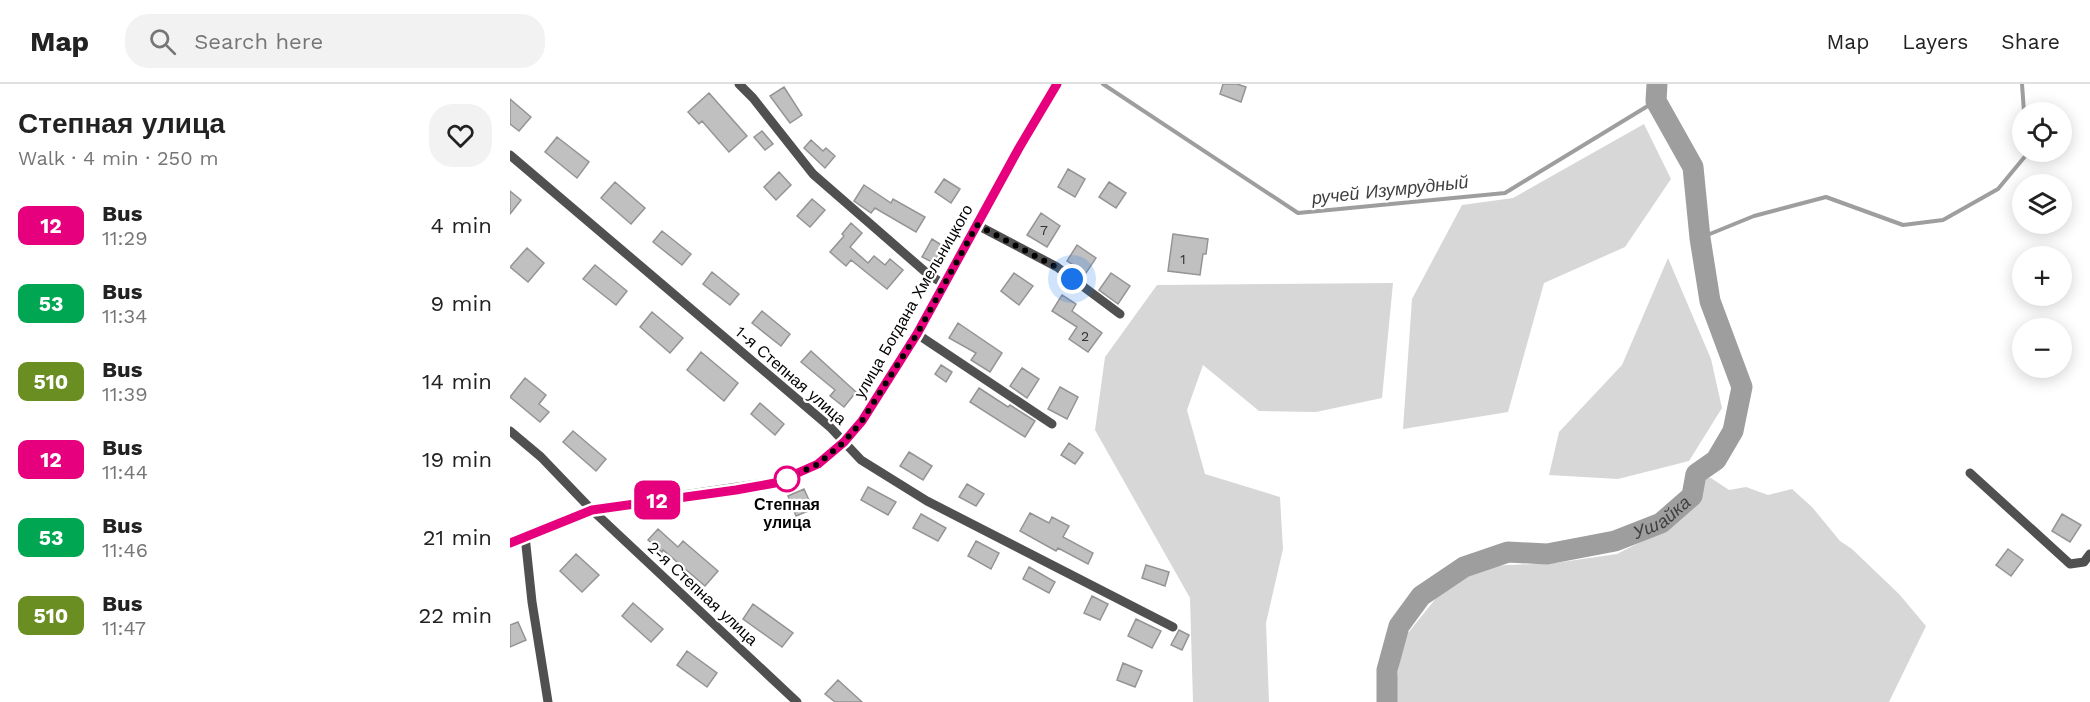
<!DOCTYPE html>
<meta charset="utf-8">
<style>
body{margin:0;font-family:"Work Sans",sans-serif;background:#f2f2f2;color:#222;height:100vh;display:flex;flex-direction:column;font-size:22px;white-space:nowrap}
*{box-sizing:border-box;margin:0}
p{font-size:20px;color:#767676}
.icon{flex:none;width:33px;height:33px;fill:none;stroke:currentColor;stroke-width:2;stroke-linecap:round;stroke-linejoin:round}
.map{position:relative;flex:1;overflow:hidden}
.side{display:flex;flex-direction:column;background:#fff;width:510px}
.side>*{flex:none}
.badge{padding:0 12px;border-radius:9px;font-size:21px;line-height:39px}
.tools{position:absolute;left:1502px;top:18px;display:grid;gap:12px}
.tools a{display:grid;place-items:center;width:60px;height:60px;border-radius:50%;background:#fff;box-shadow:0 3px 15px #0003;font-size:30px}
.you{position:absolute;width:30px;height:30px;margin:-15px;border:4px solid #fff;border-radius:50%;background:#1a73e8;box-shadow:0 0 0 9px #1a73e833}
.map>.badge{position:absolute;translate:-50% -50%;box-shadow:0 0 0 3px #fff}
.round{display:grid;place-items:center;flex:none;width:63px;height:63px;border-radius:24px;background:#f2f2f2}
.summary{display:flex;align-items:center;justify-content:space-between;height:102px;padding:0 18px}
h1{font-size:28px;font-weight:600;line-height:45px}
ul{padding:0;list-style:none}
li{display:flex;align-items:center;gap:18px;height:78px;padding:0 18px}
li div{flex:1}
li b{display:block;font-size:22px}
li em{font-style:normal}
li .badge{min-width:66px;font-weight:700;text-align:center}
header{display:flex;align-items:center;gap:36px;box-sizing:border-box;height:84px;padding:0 30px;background:#fff;border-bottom:2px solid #e0e0e0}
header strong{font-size:28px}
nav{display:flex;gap:33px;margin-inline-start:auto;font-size:21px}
.search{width:420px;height:54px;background:#f2f2f2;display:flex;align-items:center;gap:15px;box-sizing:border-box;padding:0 21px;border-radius:24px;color:#767676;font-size:22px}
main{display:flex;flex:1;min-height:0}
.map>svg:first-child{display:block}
.green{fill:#d7d7d7}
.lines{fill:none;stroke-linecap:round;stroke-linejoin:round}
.stream{stroke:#9e9e9e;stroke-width:4}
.river{stroke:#9e9e9e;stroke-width:21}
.building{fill:#c0c0c0;stroke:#949494;stroke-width:1.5}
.minor{stroke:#505050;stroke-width:9}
.tertiary{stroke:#505050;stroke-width:12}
.line-casing{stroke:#fff;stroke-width:14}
.line{stroke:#e6007e;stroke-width:9}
.walk{stroke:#000;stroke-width:6;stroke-dasharray:0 10.8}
.stop-dot{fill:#fff;stroke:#e6007e;stroke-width:3}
.labels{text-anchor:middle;stroke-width:4.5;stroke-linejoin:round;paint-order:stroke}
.number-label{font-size:14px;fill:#303030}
.street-label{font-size:16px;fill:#000;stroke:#fff}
.stop-label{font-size:16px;font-weight:bold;fill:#000;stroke:#fff}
.water-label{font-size:18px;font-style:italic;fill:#3f3f3f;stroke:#fff}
</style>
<header>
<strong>Map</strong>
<div class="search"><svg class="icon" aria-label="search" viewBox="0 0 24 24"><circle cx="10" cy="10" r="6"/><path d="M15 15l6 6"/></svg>Search here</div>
<nav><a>Map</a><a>Layers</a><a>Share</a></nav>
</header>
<main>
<section class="side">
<div class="summary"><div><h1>Степная улица</h1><p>Walk · 4 min · 250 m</p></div><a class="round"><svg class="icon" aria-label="heart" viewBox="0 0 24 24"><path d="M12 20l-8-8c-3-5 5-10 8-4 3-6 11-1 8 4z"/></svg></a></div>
<ul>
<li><span class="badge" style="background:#e6007e;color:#fff">12</span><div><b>Bus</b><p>11:29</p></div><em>4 min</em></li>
<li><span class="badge" style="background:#00a651;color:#fff">53</span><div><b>Bus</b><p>11:34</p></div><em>9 min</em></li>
<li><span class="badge" style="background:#6b8e23;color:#fff">510</span><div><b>Bus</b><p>11:39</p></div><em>14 min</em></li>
<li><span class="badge" style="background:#e6007e;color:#fff">12</span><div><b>Bus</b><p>11:44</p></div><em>19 min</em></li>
<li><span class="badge" style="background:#00a651;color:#fff">53</span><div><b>Bus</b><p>11:46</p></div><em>21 min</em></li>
<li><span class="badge" style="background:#6b8e23;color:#fff">510</span><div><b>Bus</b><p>11:47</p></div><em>22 min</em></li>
</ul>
</section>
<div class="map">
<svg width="1580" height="618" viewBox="0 0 1580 618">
<rect width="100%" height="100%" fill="#fff"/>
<path class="green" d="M 1134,40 L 1161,95 L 1115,163 L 1034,199 L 998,328 L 893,345 L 902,215 L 952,121 L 1003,114 Z
M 1158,174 L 1201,275 L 1212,324 L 1179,377 L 1108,395 L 1039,391 L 1049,348 L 1112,281 Z
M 883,199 L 872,314 L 806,328 L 749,327 L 693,281 L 677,326 L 695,390 L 770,413 L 773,465 L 756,539 L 759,618 L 683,618 L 680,514 L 585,346 L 595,273 L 647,201 Z
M 1201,394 L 1219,406 L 1236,403 L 1258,411 L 1282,405 L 1302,423 L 1330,457 L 1342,465 L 1389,510 L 1416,542 L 1379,618 L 885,618 L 885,604 L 894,554 L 927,513 L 947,495 L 979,482 L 1045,479 L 1107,470 L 1156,445 L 1186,422 L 1190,395 Z"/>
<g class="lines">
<path class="stream" d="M 593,0 L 788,129 L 995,109 L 1146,17
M 1512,0 L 1514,28
M 1190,154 L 1244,132 L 1316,113 L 1393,141 L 1433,136 L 1488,105 L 1517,70 L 1516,68"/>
<path class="river" id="s1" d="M 877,618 L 877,586 L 889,542 L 911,512 L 954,483 L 998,468 L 1037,470 L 1105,457 L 1151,439 L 1182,412 L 1186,390 L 1206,376 L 1223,347 L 1232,303 L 1200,217 L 1190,154 L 1183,83 L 1146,17 L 1147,0"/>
</g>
<path class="building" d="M 713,0 L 727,0 L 736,3 L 731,18 L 710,10 Z
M 274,3 L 292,31 L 280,39 L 260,12 Z
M 199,9 L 237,52 L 219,68 L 192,37 L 189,40 L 178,28 Z
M 0,15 L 21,33 L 9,47 L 0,40 Z
M 252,47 L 263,60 L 255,66 L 244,53 Z
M 47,53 L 79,78 L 67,94 L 35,68 Z
M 301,56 L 313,67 L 316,64 L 325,72 L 315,84 L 294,64 Z
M 558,85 L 575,95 L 565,113 L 548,103 Z
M 269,88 L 281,101 L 266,116 L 254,103 Z
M 434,95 L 450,105 L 441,119 L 425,108 Z
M 105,98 L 135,124 L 121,140 L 91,114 Z
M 599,98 L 616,109 L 606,124 L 589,113 Z
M 354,101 L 381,119 L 383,115 L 415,133 L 406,148 L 365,124 L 361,129 L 344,117 Z
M 0,107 L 11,116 L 0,130 Z
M 302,115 L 315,126 L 300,143 L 287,132 Z
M 531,129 L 550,142 L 537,163 L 517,151 Z
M 341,139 L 352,149 L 340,163 L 358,179 L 364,172 L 375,181 L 380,175 L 393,186 L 377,205 L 341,176 L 336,182 L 320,168 L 334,152 L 332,150 Z
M 152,147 L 181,170 L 172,181 L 143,158 Z
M 663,150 L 698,155 L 696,170 L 693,170 L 690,191 L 658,187 Z
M 422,155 L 433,162 L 424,179 L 412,173 Z
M 567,161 L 586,174 L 576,189 L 557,177 Z
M 17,164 L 34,179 L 18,198 L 0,183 Z
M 85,181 L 117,207 L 106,221 L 73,195 Z
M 202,188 L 229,210 L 220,221 L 193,200 Z
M 504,189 L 523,202 L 509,221 L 491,207 Z
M 601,189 L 620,202 L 608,220 L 589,206 Z
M 552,211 L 566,220 L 562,227 L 592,249 L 578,268 L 559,255 L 567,243 L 542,227 Z
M 252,227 L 280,250 L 271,262 L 242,239 Z
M 142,228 L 173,254 L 160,269 L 130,243 Z
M 448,239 L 492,269 L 480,288 L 461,276 L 466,269 L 439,254 Z
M 301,267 L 346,308 L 334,323 L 320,312 L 325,306 L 291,278 Z
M 191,268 L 228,299 L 214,317 L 177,286 Z
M 431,281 L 442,288 L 436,298 L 425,290 Z
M 512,284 L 529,295 L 517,314 L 500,302 Z
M 15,294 L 36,311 L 29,320 L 39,328 L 30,338 L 0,313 Z
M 550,303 L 568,313 L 557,335 L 538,325 Z
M 469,304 L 498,323 L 500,321 L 525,337 L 515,353 L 460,318 Z
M 250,319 L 274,340 L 265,351 L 241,330 Z
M 63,347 L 96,375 L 86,387 L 53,358 Z
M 559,359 L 573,369 L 565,380 L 551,371 Z
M 399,368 L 422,382 L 413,396 L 390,382 Z
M 457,400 L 474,410 L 466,422 L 449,413 Z
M 358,403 L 386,418 L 378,431 L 351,416 Z
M 294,405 L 303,425 L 286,432 L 278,412 Z
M 520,429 L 539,439 L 542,433 L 559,442 L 553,453 L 583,469 L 578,480 L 548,464 L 546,467 L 510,447 Z
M 411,430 L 436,444 L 428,457 L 403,444 Z
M 1552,430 L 1571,441 L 1560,458 L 1542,447 Z
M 148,445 L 168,463 L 173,457 L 208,487 L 195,502 L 153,466 L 152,468 L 138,456 Z
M 466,457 L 489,469 L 481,485 L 458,472 Z
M 1498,465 L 1513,476 L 1501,492 L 1486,481 Z
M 66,470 L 89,491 L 72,508 L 50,487 Z
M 636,481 L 659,488 L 655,502 L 632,494 Z
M 519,483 L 545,498 L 539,509 L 513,495 Z
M 582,512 L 598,520 L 590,536 L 574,529 Z
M 123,519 L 153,545 L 141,558 L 112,532 Z
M 243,520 L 283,549 L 272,563 L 233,535 Z
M 626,535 L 651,547 L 642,564 L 618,552 Z
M 8,538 L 16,556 L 0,563 L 0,541 Z
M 669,546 L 679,551 L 672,566 L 661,561 Z
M 177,567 L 207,589 L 197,603 L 167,581 Z
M 613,579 L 632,587 L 625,603 L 607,596 Z
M 328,596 L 352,618 L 325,618 L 315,610 Z"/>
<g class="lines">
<path class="minor" d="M 229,0 L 243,14 L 303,90 L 419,191 L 434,200
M 0,71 L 320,343 L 351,376 L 417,417 L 663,543
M 467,141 L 547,183 L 610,230
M 407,250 L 542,340
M 0,347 L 31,373 L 82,426 L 287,618
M 1460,389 L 1560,480 L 1574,478 L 1580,470
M 15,452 L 22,518 L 38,618"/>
<path class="tertiary" d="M 0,459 L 82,426 L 265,399 L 308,380 L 334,358 L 352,337 L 407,250 L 509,64 L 547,0"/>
</g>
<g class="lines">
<defs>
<path id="line" d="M 0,459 L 82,426 L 226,406 L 265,399 L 308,380 L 334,358 L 352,337 L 407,250 L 509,64 L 547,0"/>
</defs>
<use href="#line" class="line-casing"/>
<use href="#line" class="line"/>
<path class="walk" d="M 277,395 L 308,380 L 334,358 L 352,337 L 407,250 L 467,141 L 546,183 L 562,195"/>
</g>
<circle class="stop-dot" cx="277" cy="395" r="12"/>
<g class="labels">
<g class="number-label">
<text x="534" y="151">7</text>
<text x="673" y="180">1</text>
<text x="575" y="257">2</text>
</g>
<g class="street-label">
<text transform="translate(403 217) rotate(-60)" y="6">улица Богдана Хмельницкого</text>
<text transform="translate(281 291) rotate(41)" y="6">1-я Степная улица</text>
<text transform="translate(193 509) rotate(43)" y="6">2-я Степная улица</text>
</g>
<g class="stop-label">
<text x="277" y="426">Степная<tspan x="277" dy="18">улица</tspan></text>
</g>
<g class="water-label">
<text transform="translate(880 106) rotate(-6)" y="6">ручей Изумрудный</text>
<text dy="6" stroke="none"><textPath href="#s1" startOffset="374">Ушайка</textPath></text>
</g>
</g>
</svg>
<div class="tools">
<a><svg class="icon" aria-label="locate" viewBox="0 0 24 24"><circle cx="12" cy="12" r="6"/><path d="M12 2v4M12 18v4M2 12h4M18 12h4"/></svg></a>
<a><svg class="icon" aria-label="layers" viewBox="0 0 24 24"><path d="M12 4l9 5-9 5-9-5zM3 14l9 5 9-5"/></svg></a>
<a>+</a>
<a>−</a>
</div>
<div class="you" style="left:562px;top:195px"></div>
<b class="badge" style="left:147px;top:416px;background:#e6007e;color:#fff">12</b>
</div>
</main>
